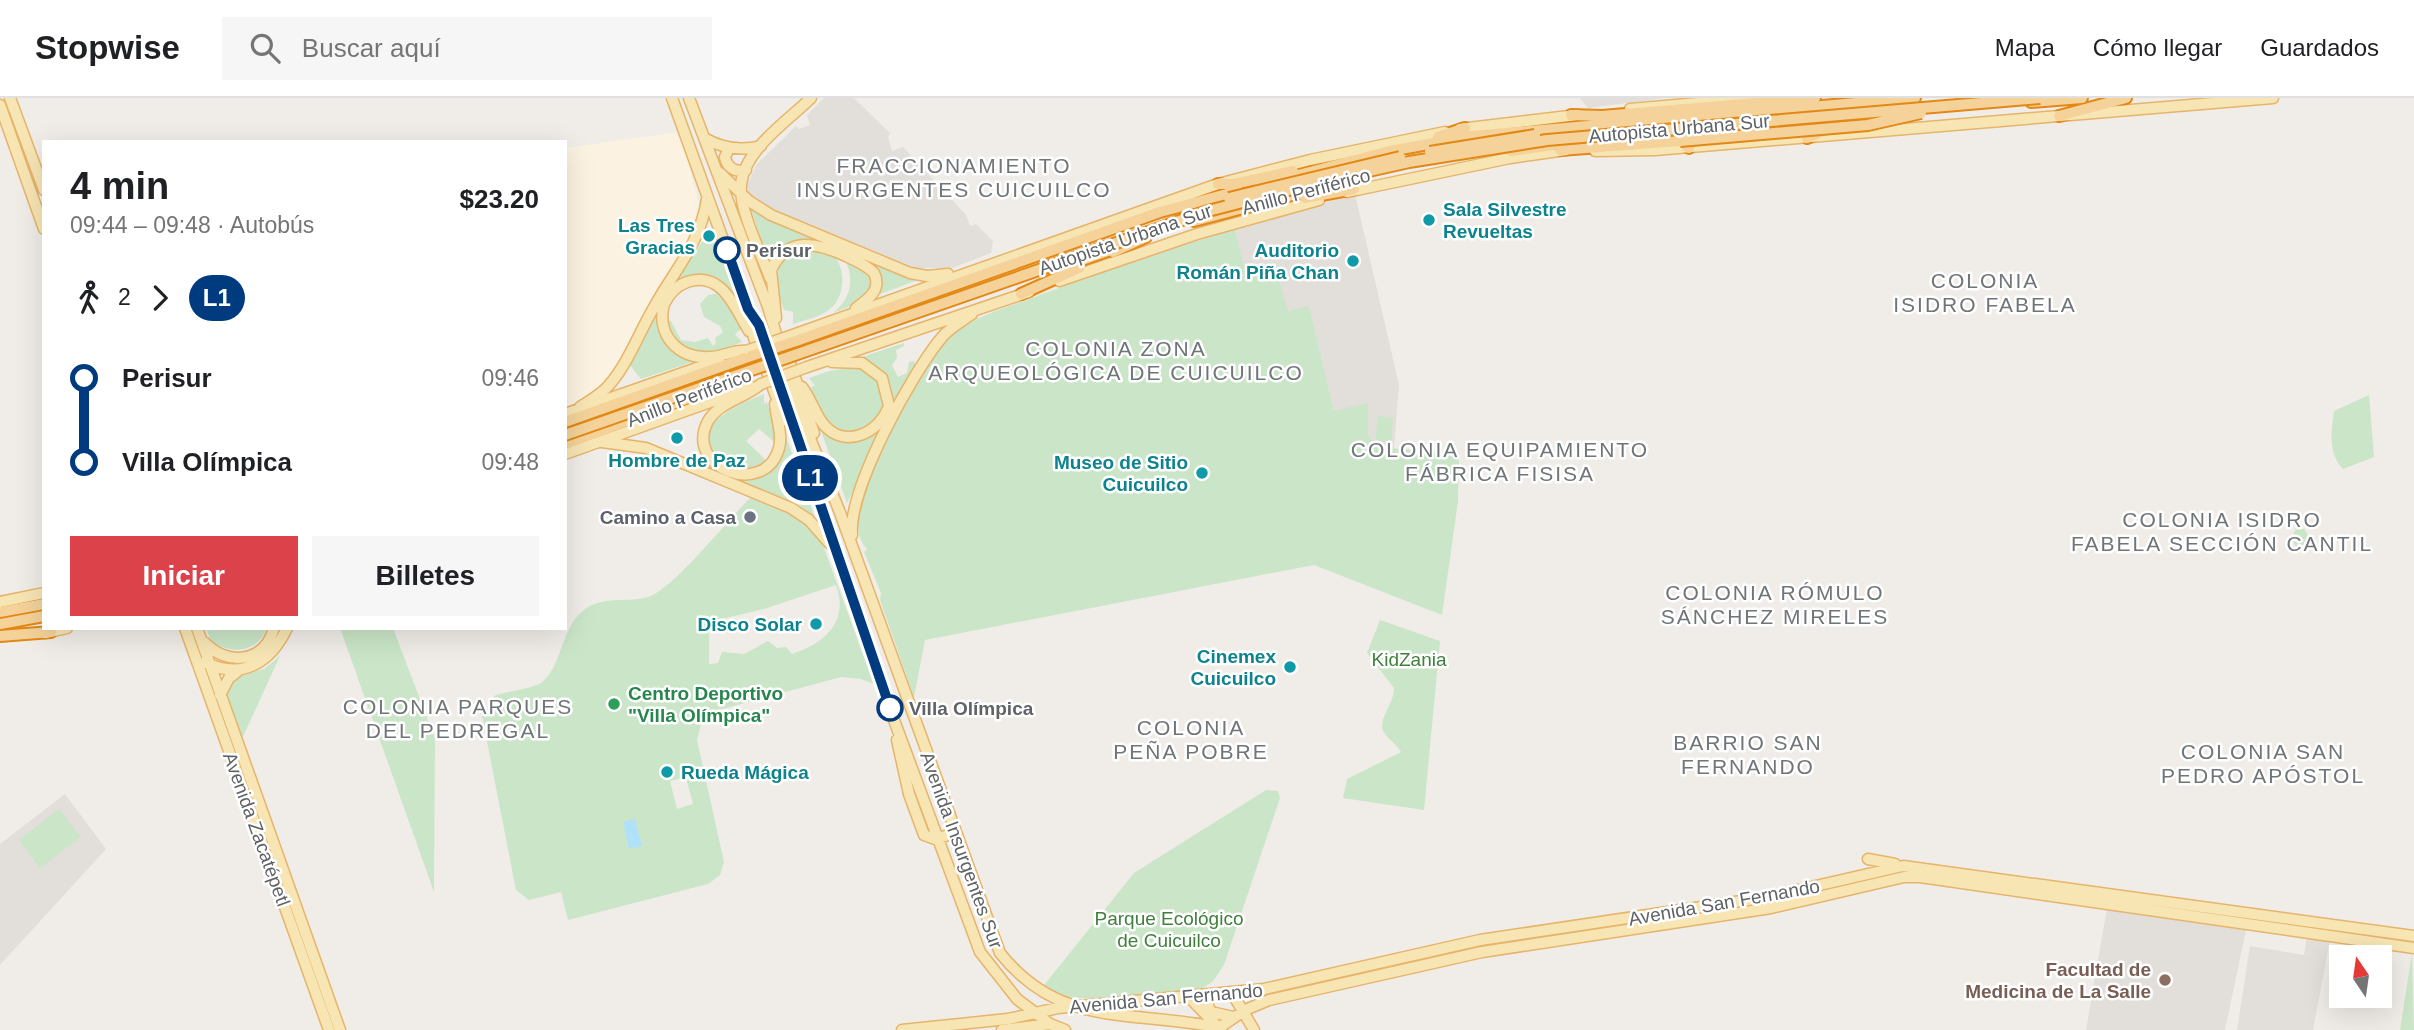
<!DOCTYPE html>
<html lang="es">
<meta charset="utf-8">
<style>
body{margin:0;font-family:Arial,sans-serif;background:#f6f6f6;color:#202124;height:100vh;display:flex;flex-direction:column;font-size:26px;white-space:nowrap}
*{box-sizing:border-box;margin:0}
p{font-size:23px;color:#757577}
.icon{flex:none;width:38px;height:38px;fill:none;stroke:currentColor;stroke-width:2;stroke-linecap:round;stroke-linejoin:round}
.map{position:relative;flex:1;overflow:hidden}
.sheet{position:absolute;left:42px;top:42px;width:525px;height:490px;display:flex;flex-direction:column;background:#fff;border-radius:0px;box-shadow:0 7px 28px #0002}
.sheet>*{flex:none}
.badge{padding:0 14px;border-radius:23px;font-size:24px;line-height:46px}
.needle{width:46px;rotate:347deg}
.tools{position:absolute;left:2329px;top:847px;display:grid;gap:14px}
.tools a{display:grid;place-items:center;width:63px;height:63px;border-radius:0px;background:#fff;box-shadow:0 7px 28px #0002;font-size:35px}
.map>.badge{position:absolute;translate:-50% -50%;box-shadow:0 0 0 4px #fff}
.legs{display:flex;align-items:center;gap:10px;height:77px;padding:0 28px;font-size:23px}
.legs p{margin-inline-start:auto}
.headline{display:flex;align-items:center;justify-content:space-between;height:119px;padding:0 28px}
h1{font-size:38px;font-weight:700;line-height:52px}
.button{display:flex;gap:14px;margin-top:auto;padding:14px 28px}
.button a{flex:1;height:80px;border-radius:0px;background:#db424a;color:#fff;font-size:28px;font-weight:700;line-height:80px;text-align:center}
.button a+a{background:#f6f6f6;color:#202124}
ul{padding:0 28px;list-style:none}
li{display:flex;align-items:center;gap:24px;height:84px;font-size:26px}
li i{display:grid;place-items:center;width:10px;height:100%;margin:0 9px;background:currentColor}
li i::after{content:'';width:18px;height:18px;margin:-9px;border:5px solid;border-radius:50%;background:#fff}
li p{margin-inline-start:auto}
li:first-child i{background:linear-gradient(#0000 50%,currentColor 0)}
li:last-child i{background:linear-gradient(currentColor 50%,#0000 0)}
header{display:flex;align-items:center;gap:42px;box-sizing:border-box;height:98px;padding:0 35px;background:#fff;border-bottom:2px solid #e0e0e0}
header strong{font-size:33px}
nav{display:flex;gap:38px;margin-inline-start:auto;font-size:24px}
.search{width:490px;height:63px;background:#f6f6f6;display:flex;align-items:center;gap:18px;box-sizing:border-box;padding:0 24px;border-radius:0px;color:#757577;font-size:26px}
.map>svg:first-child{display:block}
.commercial{fill:#fbf2e1}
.education{fill:#e2ded9}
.green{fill:#cae5c7;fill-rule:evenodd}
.water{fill:#afe1f8}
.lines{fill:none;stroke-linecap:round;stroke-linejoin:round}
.major-casing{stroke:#e6b46a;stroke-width:13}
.highway-casing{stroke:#e38814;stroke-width:14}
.major{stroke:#f8e5b4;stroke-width:10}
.highway{stroke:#f4d29a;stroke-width:10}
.major-bridge-casing{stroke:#e6b46a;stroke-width:13;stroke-linecap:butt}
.highway-bridge-casing{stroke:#e38814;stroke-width:14;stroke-linecap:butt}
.major-bridge{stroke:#f8e5b4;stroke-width:10}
.highway-bridge{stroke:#f4d29a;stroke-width:10}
.line-1-casing{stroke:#fff;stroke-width:16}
.line-1{stroke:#003b80;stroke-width:10}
.culture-dot{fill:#0f9aa8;stroke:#fff;stroke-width:2.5}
.stop-1-dot{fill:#fff;stroke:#003b80;stroke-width:3.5}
.worship-dot{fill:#6b7280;stroke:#fff;stroke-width:2.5}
.leisure-dot{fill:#2e9e5b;stroke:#fff;stroke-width:2.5}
.education-dot{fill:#8d6e63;stroke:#fff;stroke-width:2.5}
.labels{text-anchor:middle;stroke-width:5;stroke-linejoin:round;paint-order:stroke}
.street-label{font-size:19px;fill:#5f6366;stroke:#fff}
.culture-label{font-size:19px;font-weight:bold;fill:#0d838f;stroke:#fff;text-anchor:end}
.stop-label{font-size:19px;font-weight:bold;fill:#5f6366;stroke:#fff;text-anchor:start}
.worship-label{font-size:19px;font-weight:bold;fill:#5b616d;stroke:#fff;text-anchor:end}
.park-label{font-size:19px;fill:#41803c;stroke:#fff}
.leisure-label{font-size:19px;font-weight:bold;fill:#27864d;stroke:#fff;text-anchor:start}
.education-label{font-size:19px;font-weight:bold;fill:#785e54;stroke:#fff;text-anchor:end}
.neighbourhood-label{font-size:21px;letter-spacing:2px;fill:#707578;stroke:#fff}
</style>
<header>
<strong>Stopwise</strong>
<div class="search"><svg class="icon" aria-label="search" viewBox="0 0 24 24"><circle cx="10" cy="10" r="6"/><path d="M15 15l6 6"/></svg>Buscar aquí</div>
<nav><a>Mapa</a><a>Cómo llegar</a><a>Guardados</a></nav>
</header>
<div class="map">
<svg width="2414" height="932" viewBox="0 0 2414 932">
<rect width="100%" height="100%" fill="#f0ede8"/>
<path class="commercial" d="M 680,34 L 701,114 L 698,134 L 646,211 L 628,251 L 622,264 L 613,271 L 609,282 L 590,300 L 565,308 L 565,50 Z"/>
<path class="education" d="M 824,0 L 854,0 L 890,35 L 888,39 L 892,53 L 903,49 L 966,117 L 970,128 L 976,126 L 993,143 L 991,155 L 952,170 L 915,170 L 771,110 L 748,95 L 747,87 L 757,66 L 796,28 L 799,31 L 810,27 L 807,17 Z
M 1580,0 L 1665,0 L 1588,10 Z
M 1355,96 L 1399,287 L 1394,351 L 1379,349 L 1334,313 L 1309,209 L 1288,213 L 1245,172 L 1235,131 Z
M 65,696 L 106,751 L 0,867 L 0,746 Z
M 2107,810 L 2246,832 L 2225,932 L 2086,932 Z
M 2307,839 L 2330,842 L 2313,932 L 2237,932 L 2250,848 L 2304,857 Z"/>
<path class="green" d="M 749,106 L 923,180 L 875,198 L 880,183 C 856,165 822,129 789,146 C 780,151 777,161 768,161 Z
M 1235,131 L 1245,172 L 1274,165 L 1288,213 L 1309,208 L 1334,313 L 1368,305 L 1368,338 L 1379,349 L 1459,356 L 1458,403 L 1442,517 L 1314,467 L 925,542 L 914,599 L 880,502 L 881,495 L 864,454 L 867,451 C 830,414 916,289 937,251 C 963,220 1004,211 1040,197 C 1104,172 1169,152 1235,131 Z
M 714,139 L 735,197 L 706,180 L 668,195 L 704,141 Z
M 805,149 C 812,150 820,151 827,154 C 848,163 846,199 830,211 C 820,219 805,222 793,226 L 793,214 L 784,212 C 772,181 773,163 805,149 Z
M 845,162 L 866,172 L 872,180 L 871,194 L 856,206 L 833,215 C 851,201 855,182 845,162 Z
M 719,195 L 732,207 L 741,231 L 735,236 L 742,244 C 710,257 679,264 667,223 L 671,223 L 681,242 L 695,244 L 708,240 L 713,248 L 716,245 L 715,240 L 723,234 L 720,228 L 704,219 L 700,206 L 708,197 Z
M 662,206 L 667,245 L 684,260 L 695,263 L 641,281 L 629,266 Z
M 904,245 L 904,248 L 896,252 L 897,260 L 892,267 L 898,279 L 907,275 L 909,264 L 914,263 L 917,269 L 847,405 L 817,322 L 826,332 L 861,341 C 906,325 901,274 856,261 Z
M 857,269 C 916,285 865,364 825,324 C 817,316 814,300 811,289 L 815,288 L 809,280 L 829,273 Z
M 764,296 L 764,306 L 767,304 L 778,347 L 759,331 L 746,343 L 768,364 L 764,368 L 738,374 C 676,337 722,313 764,296 Z
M 2369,297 L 2374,359 L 2343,371 C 2328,356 2331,333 2334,313 Z
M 1378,318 L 1393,320 L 1391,345 L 1375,344 Z
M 786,339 L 814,417 L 812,418 L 797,405 L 734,381 C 761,383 785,369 786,339 Z
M 750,400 L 805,423 L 821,442 L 874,586 L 861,581 L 841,579 L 711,614 L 701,626 L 697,642 L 724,764 L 720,777 L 708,786 L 568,822 L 561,794 L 529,802 L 516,792 L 482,618 L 494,598 C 505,594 534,590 541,585 C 564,568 559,527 588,509 C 606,498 634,505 651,498 C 677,486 727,423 750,400 ZM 836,487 C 849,523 826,545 792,556 L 786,549 L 777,550 L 768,543 L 744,556 L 722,554 L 718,565 L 709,566 L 709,524 L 764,511 ZM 686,679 L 693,706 L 677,711 L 670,683 Z
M 2298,428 L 2304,431 L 2310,440 L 2308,453 L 2303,455 C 2293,450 2289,437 2298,428 Z
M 1380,522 L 1440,543 L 1424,712 L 1343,700 L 1347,681 L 1401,654 C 1397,646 1387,641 1383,633 C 1378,620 1395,604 1394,590 L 1367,555 Z
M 206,530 L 267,530 C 257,555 232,557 211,543 Z
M 340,530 L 393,530 L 435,641 L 434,794 Z
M 280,558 L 241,643 L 224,596 L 235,579 L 264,571 Z
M 1266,692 L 1278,693 L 1280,700 L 1224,867 L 1213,883 L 1199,893 C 1162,895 1071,910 1041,891 L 1134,775 Z
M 59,711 L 81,739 L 40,770 L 19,742 Z
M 2412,855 L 2414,932 L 2400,932 Z"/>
<path class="water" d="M 635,721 L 642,748 L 629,751 L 623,724 Z"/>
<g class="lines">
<defs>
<path id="major" d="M 10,0 L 44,92
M 672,0 L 748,211 L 754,240 L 785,322
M 689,0 L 771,217
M 0,7 L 44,131
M 1630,11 L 1755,0
M 1460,31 L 1577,17
M 706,41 C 724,51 741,53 761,48
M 729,50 L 725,59 C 727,69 735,75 746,72
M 1595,53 L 1655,52 L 2273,0
M 720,75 L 749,103 L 771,117 L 910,175 L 927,178 L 948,176
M 1347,94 L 1510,60 L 1566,52
M 770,180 C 761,155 739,112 741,87 C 744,51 788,23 811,0
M 1059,183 L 1197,136 L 1319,102
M 748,211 L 759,227 L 884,595 L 980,854 L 1017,901 L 1050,926 L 1065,932
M 769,212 L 797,308 L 839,412 L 1000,855 C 1061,932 1133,911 1221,930
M 776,220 L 771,172 C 787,137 818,145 846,158 C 856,163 867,167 874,175 C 882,191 869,201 856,210
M 790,238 L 1218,86 L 1310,62 L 1445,34
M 748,253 C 734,251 723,259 710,259 C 678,261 656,237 664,206 C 669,196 676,188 687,184 C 722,172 735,210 749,233
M 786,253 L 814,335
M 807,269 L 1029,194
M 761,286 C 745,300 719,304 708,323 C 683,370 765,401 779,350 C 783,336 776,320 775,306
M 802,289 C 811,301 815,316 824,327 C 846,352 880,334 889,308 L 882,280 L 862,265 L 832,264
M 580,309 C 591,302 602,296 610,286 C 628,265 639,235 653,211 C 674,172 700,147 707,101
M 565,316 L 720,262
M 602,344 L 646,350 L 791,410 L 809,422 L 830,446
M 565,356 L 752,289
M 852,437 C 848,391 912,275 942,239 C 950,230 962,223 972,216
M 0,504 L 44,495
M 185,530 L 329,932
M 197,530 L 340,932
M 45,535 L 67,530
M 204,544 C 226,568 264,566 274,530
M 205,564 C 242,583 271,564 287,530
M 220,597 L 229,580 L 238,573
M 897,642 L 909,696 L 924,737 L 935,741 L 955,735
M 1868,761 L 1895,766
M 1232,895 L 1254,932
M 1203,897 L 1211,914 L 1233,919
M 1188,898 L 1217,928
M 902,932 L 1008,921 L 1058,910 L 1264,891 L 1480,842 L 1768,799 L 1903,768 L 2414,838
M 1002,932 L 1050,926
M 1216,932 L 1245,912 L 1269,902 L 1482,854 L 1771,810 L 1904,779 L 1920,779 L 2414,850"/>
<path id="highway" d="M 1964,0 L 1977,1
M 2031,4 L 2082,0
M 1571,17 L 1602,18 L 1815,0
M 2059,18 L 2126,0
M 1438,39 L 1465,30
M 1807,40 L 1853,20
M 1560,52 L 1680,43 L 1689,50
M 1511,53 L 1568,45
M 1218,86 L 1234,86 L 1293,73
M 1260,87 L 1390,53 L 1472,38 L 1915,0
M 1305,100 L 1354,91
M 1194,123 L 1337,85
M 1113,154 L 1146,139
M 1065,168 L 1116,150
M 1021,196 L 1079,170
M 796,243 L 1160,114 L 1238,93
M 565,324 L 751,258
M 565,346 L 710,292
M 0,514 L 44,506
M 0,526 L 44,518
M 0,538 L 51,534"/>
</defs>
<use href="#major" class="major-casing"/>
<use href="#highway" class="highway-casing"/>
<use href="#major" class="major"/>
<use href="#highway" class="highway"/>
<defs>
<path id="major-bridge" d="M 749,252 L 790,238
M 761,286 L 807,269"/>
<path id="highway-bridge" d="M 1680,43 L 1868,27 L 1921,15
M 1430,54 L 1535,37
M 1229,100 L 1400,59
M 751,258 L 796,243
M 565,337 L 1208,113 L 1320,84 L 1409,64 L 1547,42 L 2040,0"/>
</defs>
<use href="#major-bridge" class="major-bridge-casing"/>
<use href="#highway-bridge" class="highway-bridge-casing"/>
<use href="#major-bridge" class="major-bridge"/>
<use href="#highway-bridge" class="highway-bridge"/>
</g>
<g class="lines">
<defs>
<path id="line-1" d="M 727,152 L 748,211 L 759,227 L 890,610"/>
</defs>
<use href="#line-1" class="line-1-casing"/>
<use href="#line-1" class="line-1"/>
</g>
<g class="culture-dot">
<circle cx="1429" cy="122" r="7"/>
<circle cx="709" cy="138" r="7"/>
<circle cx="1353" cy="163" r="7"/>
<circle cx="677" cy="340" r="7"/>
<circle cx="1202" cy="375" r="7"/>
<circle cx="816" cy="526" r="7"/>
<circle cx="1290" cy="569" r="7"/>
<circle cx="667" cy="674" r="7"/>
</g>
<g class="stop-1-dot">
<circle cx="727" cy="152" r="12"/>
<circle cx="890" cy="610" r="12"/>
</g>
<circle class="worship-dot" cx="750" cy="419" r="7"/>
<circle class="leisure-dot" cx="614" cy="606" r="7"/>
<circle class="education-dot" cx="2165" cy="882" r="7"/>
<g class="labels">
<g class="street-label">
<text transform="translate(1679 30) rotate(-5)" y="7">Autopista Urbana Sur</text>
<text transform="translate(1306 93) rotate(-15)" y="7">Anillo Periférico</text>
<text transform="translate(1125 141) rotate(-19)" y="7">Autopista Urbana Sur</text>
<text transform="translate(689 299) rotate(-21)" y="7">Anillo Periférico</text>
<text transform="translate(257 731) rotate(70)" y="7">Avenida Zacatépetl</text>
<text transform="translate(962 752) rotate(70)" y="7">Avenida Insurgentes Sur</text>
<text transform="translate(1724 804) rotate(-10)" y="7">Avenida San Fernando</text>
<text transform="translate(1166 900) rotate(-5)" y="7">Avenida San Fernando</text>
</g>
<g class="culture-label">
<text x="1443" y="118" text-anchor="start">Sala Silvestre<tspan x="1443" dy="22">Revueltas</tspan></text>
<text x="695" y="134">Las Tres<tspan x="695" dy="22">Gracias</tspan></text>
<text x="1339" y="159">Auditorio<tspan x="1339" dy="22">Román Piña Chan</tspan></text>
<text x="677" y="369" text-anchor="middle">Hombre de Paz</text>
<text x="1188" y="371">Museo de Sitio<tspan x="1188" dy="22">Cuicuilco</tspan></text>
<text x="802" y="533">Disco Solar</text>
<text x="1276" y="565">Cinemex<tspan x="1276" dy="22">Cuicuilco</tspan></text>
<text x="681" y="681" text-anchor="start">Rueda Mágica</text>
</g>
<g class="stop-label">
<text x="746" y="159">Perisur</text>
<text x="909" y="617">Villa Olímpica</text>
</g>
<g class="worship-label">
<text x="736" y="426">Camino a Casa</text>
</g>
<g class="park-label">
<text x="1409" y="568">KidZania</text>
<text x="1169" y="827">Parque Ecológico<tspan x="1169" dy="22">de Cuicuilco</tspan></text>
</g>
<g class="leisure-label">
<text x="628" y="602">Centro Deportivo<tspan x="628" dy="22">"Villa Olímpica"</tspan></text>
</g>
<g class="education-label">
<text x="2151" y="878">Facultad de<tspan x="2151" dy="22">Medicina de La Salle</tspan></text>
</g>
<g class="neighbourhood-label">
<text x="954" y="75">FRACCIONAMIENTO<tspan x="954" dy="24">INSURGENTES CUICUILCO</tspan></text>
<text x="1985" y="190">COLONIA<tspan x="1985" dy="24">ISIDRO FABELA</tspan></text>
<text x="1116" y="258">COLONIA ZONA<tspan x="1116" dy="24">ARQUEOLÓGICA DE CUICUILCO</tspan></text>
<text x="1500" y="359">COLONIA EQUIPAMIENTO<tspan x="1500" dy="24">FÁBRICA FISISA</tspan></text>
<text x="2222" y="429">COLONIA ISIDRO<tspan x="2222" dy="24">FABELA SECCIÓN CANTIL</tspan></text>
<text x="1775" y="502">COLONIA RÓMULO<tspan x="1775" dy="24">SÁNCHEZ MIRELES</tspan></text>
<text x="458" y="616">COLONIA PARQUES<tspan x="458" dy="24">DEL PEDREGAL</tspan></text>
<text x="1191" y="637">COLONIA<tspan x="1191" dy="24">PEÑA POBRE</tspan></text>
<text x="1748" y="652">BARRIO SAN<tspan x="1748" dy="24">FERNANDO</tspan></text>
<text x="2263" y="661">COLONIA SAN<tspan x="2263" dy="24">PEDRO APÓSTOL</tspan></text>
</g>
</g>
</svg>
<div class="tools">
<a><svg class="needle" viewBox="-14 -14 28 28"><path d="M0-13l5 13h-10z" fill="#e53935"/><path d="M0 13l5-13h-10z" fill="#757577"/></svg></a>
</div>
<b class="badge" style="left:810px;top:380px;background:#003b80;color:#fff">L1</b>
<section class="sheet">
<div class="headline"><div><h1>4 min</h1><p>09:44 – 09:48 · Autobús</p></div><b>$23.20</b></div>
<div class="legs"><svg class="icon" aria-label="walk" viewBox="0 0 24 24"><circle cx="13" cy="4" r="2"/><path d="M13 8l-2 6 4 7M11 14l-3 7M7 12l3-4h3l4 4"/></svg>2<svg class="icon" aria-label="forward" viewBox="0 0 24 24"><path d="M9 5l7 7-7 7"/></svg><b class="badge" style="background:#003b80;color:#fff">L1</b></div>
<ul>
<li><i style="color:#003b80"></i><b>Perisur</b><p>09:46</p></li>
<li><i style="color:#003b80"></i><b>Villa Olímpica</b><p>09:48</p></li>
</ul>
<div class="button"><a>Iniciar</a><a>Billetes</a></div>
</section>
</div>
